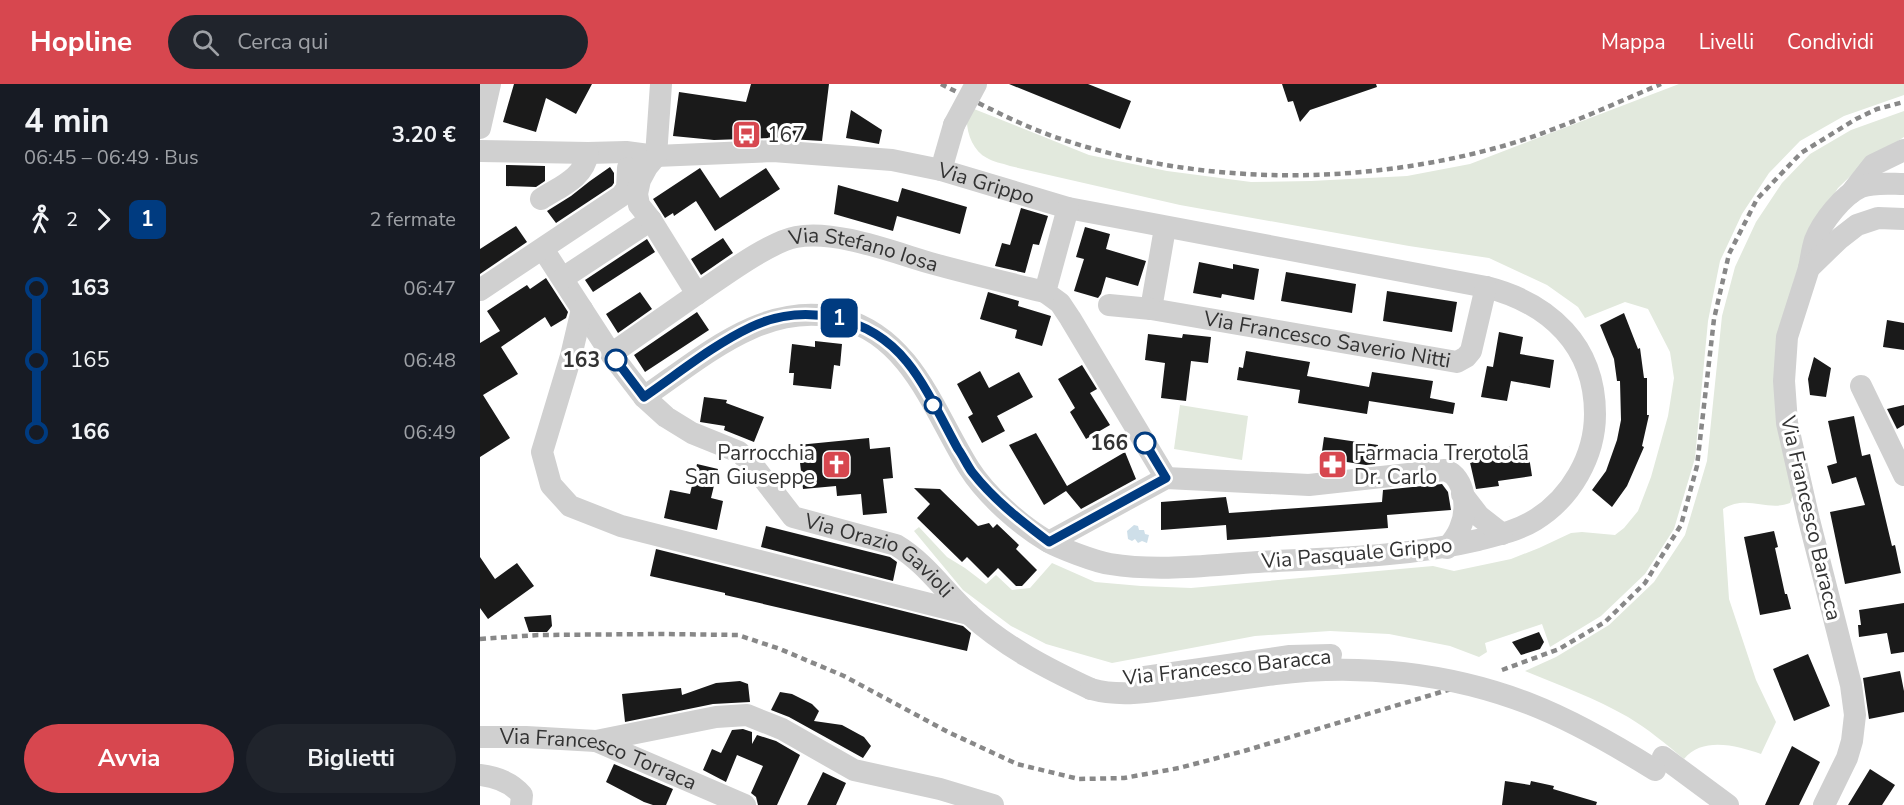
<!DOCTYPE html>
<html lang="it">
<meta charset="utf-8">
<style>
body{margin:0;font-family:"Nunito Sans",sans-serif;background:#20242c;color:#f1f3f6;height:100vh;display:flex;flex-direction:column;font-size:22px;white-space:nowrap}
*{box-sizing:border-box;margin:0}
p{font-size:20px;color:#9ea1a6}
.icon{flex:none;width:33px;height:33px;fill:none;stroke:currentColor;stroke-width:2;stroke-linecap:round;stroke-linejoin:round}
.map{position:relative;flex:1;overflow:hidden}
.details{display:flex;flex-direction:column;background:#171b24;width:480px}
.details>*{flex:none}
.badge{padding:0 12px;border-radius:9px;font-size:21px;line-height:39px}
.map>.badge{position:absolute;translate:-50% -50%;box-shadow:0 0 0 3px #fff}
.legs{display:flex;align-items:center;gap:9px;height:66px;padding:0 24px;font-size:20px}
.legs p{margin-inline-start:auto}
.headline{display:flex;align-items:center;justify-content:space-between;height:102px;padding:0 24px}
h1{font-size:33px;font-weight:700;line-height:45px}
.action{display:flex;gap:12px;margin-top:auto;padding:12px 24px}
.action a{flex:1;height:69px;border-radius:36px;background:#d7474f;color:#fff;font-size:24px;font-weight:700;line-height:69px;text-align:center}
.action a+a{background:#20242c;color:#f1f3f6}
ul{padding:0 24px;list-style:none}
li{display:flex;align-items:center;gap:21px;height:72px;font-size:22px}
li i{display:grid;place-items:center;width:9px;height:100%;margin:0 8px;background:currentColor}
li i::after{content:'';width:15px;height:15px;margin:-8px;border:4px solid;border-radius:50%;background:#171b24}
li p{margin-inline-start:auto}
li:first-child i{background:linear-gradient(#0000 50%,currentColor 0)}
li:last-child i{background:linear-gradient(currentColor 50%,#0000 0)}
header{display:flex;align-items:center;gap:36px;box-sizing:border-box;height:84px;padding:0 30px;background:#d7474f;color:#fff}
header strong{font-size:28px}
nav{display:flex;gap:33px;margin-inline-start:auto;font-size:21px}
.search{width:420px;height:54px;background:#20242c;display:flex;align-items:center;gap:15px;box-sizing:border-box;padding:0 21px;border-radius:33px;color:#9ea1a6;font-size:22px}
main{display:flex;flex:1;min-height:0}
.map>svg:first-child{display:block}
.green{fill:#e2e9dd}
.water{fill:#cedfe9}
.building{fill:#1a1a1a}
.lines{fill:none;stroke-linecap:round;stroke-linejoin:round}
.minor{stroke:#d0d0d0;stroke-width:22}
.rail{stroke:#888;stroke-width:4.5;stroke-dasharray:6 4.5;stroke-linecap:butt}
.minor-bridge{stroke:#d0d0d0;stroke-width:22}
.line-1-casing{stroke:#fff;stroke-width:14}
.line-1{stroke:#003b80;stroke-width:9}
.stop-1-dot{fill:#fff;stroke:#003b80;stroke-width:3}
.labels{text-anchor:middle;stroke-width:6;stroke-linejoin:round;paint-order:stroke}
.poi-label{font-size:21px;fill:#333;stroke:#fff;text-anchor:start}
.street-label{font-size:21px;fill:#333;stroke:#fff}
.stop-label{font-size:21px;font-weight:bold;fill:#333;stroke:#fff;text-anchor:end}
</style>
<header>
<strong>Hopline</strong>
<div class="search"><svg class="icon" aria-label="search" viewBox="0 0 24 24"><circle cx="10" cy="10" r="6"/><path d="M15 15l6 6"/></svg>Cerca qui</div>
<nav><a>Mappa</a><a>Livelli</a><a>Condividi</a></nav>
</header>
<main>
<section class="details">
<div class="headline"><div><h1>4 min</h1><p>06:45 – 06:49 · Bus</p></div><b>3.20 €</b></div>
<div class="legs"><svg class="icon" aria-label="walk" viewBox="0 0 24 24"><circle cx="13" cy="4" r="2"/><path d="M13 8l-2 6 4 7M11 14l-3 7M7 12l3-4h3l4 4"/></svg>2<svg class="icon" aria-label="forward" viewBox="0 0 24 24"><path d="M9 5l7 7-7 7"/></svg><b class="badge" style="background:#003b80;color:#fff">1</b><p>2 fermate</p></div>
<ul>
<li><i style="color:#003b80"></i><b>163</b><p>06:47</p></li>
<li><i style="color:#003b80"></i><span>165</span><p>06:48</p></li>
<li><i style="color:#003b80"></i><b>166</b><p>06:49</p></li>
</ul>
<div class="action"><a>Avvia</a><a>Biglietti</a></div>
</section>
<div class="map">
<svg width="1424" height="721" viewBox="0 0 1424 721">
<rect width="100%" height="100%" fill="#fff"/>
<path class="green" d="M 1199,0 L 1424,0 L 1424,11 L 1364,32 L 1320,57 L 1289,89 L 1262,130 L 1240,177 L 1228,237 L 1215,374 L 1194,445 L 1165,490 L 1121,532 L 1070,563 L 1062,540 L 1005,559 L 1007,568 L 999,573 L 970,562 L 909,550 L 850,547 L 775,552 L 632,579 L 566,560 L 531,542 L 483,506 L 434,447 L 439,443 L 467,473 L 485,484 L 506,500 L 516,491 L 532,506 L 550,504 L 572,479 L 615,498 L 661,502 L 711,504 L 953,482 L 974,487 L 1031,475 L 1059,464 L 1091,449 L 1102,448 L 1135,451 L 1144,444 L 1158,427 L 1171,393 L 1188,332 L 1194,294 L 1190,268 L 1168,225 L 1145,218 L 1105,234 L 1098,223 L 1067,201 L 1009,174 L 929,162 L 700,121 L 530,82 C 522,79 513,78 507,74 C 490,65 483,40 489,23 L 609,71 L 687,87 L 771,98 L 831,97 L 927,92 L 990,80 Z
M 1424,27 L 1424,53 L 1383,80 L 1358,104 L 1330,149 L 1313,199 L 1314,408 L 1310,419 C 1287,428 1267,410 1243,425 L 1249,515 L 1276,596 L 1296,638 L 1281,670 C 1258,662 1223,652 1204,675 C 1186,660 1168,645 1148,633 C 1115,614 1079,601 1045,587 L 1076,573 L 1129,541 L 1174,498 L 1205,451 L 1227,377 L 1242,232 L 1255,183 L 1276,138 L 1302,99 L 1330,70 L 1371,46 Z
M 700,321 L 768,332 L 762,376 L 694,365 Z"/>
<path class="water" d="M 654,441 L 658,442 L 659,446 L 664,446 L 665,450 L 669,451 L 667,459 L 662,457 L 658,459 L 655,455 L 652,457 L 648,455 L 647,447 Z"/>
<path class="building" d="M 34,0 L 112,0 L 96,30 L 66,14 L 56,48 L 23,38 Z
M 271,0 L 349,0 L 342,57 L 293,54 L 234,56 L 193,52 L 199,8 L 266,18 Z
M 529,0 L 608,0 L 651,17 L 640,45 Z
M 802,0 L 896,0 L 897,3 L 830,26 L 820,38 L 813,17 L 808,18 Z
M 371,26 L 402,46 L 399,60 L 366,54 Z
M 26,81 L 65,82 L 65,97 L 56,103 L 26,102 Z
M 130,83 L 134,89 L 134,99 L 132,102 L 76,139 L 67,127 L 91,112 L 110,97 Z
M 220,84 L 240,114 L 286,84 L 300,105 L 235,147 L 216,117 L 194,132 L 193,129 L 185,134 L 173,115 Z
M 358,101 L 418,118 L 422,104 L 487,123 L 480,150 L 417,132 L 413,147 L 354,130 Z
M 541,124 L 568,132 L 559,161 L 553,160 L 545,189 L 515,182 L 522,159 L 530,161 Z
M 36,142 L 47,158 L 0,190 L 0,165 Z
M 605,143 L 630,150 L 626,165 L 666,177 L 658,202 L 626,193 L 621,210 L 618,214 L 594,207 L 604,175 L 596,173 Z
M 243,154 L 253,169 L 221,191 L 211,175 Z
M 167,155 L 175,168 L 113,208 L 105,196 Z
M 719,178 L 753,185 L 753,180 L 779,185 L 774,216 L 742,210 L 741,214 L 713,209 Z
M 806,188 L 876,200 L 872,229 L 801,217 Z
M 66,194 L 88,228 L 86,234 L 71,243 L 65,233 L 21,263 L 38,290 L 3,311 L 30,354 L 0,373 L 0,259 L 20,247 L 7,227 L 47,201 L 50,205 Z
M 907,207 L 977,218 L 972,248 L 903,237 Z
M 160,208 L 172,225 L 138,249 L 126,230 Z
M 508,208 L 539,217 L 538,222 L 571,232 L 562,262 L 535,254 L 537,246 L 500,235 Z
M 217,228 L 229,246 L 165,288 L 154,271 Z
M 1144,229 L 1158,265 L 1160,264 L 1164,294 L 1167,294 L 1167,331 L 1169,331 L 1162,362 L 1164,363 L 1147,402 L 1132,423 L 1112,406 L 1126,387 L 1137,356 L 1141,336 L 1140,297 L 1137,297 L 1134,275 L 1120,241 Z
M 1407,236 L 1424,239 L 1424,266 L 1403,263 Z
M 1019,248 L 1043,253 L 1040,270 L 1074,276 L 1070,304 L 1031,297 L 1027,317 L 1001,313 L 1007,282 L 1013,283 Z
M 668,250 L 702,254 L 703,250 L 731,253 L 728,279 L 711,277 L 706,317 L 681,314 L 685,279 L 665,276 Z
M 335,257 L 362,260 L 360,282 L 354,281 L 351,305 L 313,301 L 314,289 L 309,289 L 312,260 L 335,263 Z
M 766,267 L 830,278 L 827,292 L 889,303 L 892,288 L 953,297 L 950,314 L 975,319 L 973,330 L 889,317 L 887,330 L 818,319 L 820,306 L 757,296 L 759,283 L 763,284 Z
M 1334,273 L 1351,284 L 1346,313 L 1330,311 L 1328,295 Z
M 602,281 L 617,305 L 610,309 L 630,341 L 606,355 L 590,328 L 595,324 L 578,295 Z
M 500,287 L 509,304 L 539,288 L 553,313 L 517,332 L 525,347 L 502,359 L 488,333 L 493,330 L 477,300 Z
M 224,313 L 247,316 L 246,319 L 284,333 L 274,358 L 244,346 L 245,342 L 220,338 Z
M 1424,321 L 1424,341 L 1417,345 L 1407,325 Z
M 1374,332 L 1382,372 L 1390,370 L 1412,462 L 1415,461 L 1421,489 L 1365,500 L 1350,428 L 1385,421 L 1376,393 L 1352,400 L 1347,382 L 1357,379 L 1348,337 Z
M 556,349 L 587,402 L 645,368 L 656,395 L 601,425 L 586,407 L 564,421 L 529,361 Z
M 844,353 L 898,361 L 895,380 L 886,381 L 841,374 Z
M 389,354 L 390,365 L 410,363 L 413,394 L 403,395 L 407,429 L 383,431 L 381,410 L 357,412 L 356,402 L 323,405 L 318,361 Z
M 1047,360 L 1052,392 L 1018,397 L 1019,402 L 996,405 L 989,374 L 1023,369 L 1022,364 Z
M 217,380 L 238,385 L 231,414 L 243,417 L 237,446 L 184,434 L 190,406 L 210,410 Z
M 962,400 L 968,408 L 971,426 L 907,431 L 908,444 L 747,456 L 746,441 L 681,446 L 681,418 L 746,413 L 749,429 L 902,418 L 903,406 Z
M 434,404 L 460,405 L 498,442 L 509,439 L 513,444 L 517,440 L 539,461 L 536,465 L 557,486 L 542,502 L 536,502 L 518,484 L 508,494 L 487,473 L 482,478 L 437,434 L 450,420 Z
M 286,442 L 410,473 L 417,478 L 413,497 L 281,463 Z
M 1294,447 L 1298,463 L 1295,464 L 1305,510 L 1307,510 L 1311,525 L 1280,531 L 1264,453 Z
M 176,465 L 483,542 L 491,549 L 487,567 L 322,529 L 245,511 L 245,509 L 170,492 Z
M 0,473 L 15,495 L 37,479 L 54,502 L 8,535 L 0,524 Z
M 1424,519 L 1424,568 L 1411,570 L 1407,549 L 1379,553 L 1378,541 L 1381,541 L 1379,526 Z
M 71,531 L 72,542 L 67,548 L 49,548 L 44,533 Z
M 1059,548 L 1064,558 L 1060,565 L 1041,571 L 1032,558 Z
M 1328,570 L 1350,622 L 1314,637 L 1293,585 Z
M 1420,587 L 1424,607 L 1424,628 L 1389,635 L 1383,594 Z
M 260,597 L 268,600 L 270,618 L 233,620 L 145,638 L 142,610 L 201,604 L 202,611 L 236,599 Z
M 300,608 L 312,610 L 332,620 L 339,627 L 334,637 L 362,641 L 384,653 L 391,662 L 383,674 L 309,633 L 291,626 Z
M 263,645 L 272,648 L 272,660 L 277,651 L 296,657 L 320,671 L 297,721 L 278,721 L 276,713 L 271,709 L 283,682 L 257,671 L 246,698 L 223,686 L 232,665 L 241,669 L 252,646 Z
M 1312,662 L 1340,678 L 1319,721 L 1285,721 Z
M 134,680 L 193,705 L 186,721 L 173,721 L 164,718 L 126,698 Z
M 1390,685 L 1415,701 L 1402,721 L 1368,721 Z
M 343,688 L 366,699 L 356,721 L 327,721 Z
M 1025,697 L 1050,701 L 1051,697 L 1074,702 L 1073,705 L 1117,718 L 1116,721 L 1022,721 Z"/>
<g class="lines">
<g class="minor">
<path d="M 0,44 L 10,0"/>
<path id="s1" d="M 0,67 L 108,69 L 146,68 L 176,72 L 293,67 L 412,76 L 461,86 L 588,124 L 1006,203 C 1069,219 1115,261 1115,330 C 1115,372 1091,414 1055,436 C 1037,447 1018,451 998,456 C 926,473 852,474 778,478 C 729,481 679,488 630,480 C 616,478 579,464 567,457 C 540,441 506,411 489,384 C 455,330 432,254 363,235 C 287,214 223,273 164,313"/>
<path d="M 176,72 L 181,0"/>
<path d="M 461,86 L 474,41"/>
<path d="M 1371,109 L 1393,81 L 1424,66"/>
<path d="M 61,115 C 81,102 104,94 108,69"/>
<path d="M 588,124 L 565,208 L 580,219 L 590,234 L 686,394"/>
<path id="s2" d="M 685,144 L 671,225 L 977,278 L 986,273 L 991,267 L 1006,203"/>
<path id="s3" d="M 63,165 L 131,270 L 164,313 L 186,333 L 212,349 L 259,368 L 272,380 L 313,433 L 416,461 C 446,479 464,507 489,530 C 525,563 568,585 611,605"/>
<path d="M 1329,184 C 1331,175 1332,165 1335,156 C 1342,138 1363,111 1381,103 C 1394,98 1411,100 1424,100"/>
<path d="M 83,194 L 171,136"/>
<path d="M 0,206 L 141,112 L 147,104 L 148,84"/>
<path id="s4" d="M 217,210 C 241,194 289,158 316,153 C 355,145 415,169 454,180 C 490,190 528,199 565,208"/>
<path d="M 629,221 L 671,225"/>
<path d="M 102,225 L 91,272 L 62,368 L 71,401 L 90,422 L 141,442 L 489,530"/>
<path d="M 131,270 L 217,210 L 171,136 L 159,121 L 157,110 L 160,96 L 167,83 L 176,72"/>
<path d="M 1381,302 L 1424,391"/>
<path d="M 982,410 L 999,432 L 1022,450"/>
<path d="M 569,458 L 686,394 L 829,401 L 965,386 C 986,393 988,426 980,444 C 977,452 972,458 967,464"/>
<path id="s5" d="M 0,653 L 46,653 L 116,657 L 265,721"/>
<path d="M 116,657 L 236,633 L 267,631 L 302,645 L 374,686 L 460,705 L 513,721"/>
<path d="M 1183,673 L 1248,721"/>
<path d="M 0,691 C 17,693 31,698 42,711 L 41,721"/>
<path d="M 1344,721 L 1367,674 L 1372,657 L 1375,631 L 1371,601 L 1329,436 L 1307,339 L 1304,297 L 1307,253 L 1329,184 L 1359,155 L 1377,141 L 1398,134 L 1424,135"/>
</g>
<path class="rail" d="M 461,0 C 499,19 541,42 581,55 C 719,101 872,102 1012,65 C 1070,50 1126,23 1181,0
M 0,555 L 58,551 L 181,550 L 258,551 L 300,565 L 364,592 L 468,648 L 537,680 L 599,695 L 644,694 L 699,684 L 764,667 L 971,605
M 1022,586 L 1079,565 L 1125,538 L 1165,499 L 1201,441 L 1217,382 L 1234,235 L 1249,170 L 1277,115 L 1321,69 L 1376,35 L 1397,25 L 1424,18"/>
<path class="minor-bridge" d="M 474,41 L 496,0
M 658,594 L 810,572 L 851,571
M 611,605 C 640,613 667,608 696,604 C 729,600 762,594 795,590 C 880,579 970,589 1050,620 C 1094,637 1135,661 1175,686"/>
</g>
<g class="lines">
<defs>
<path id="line-1" d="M 136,276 L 164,313 C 199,289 233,261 271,243 C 324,218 390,232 427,278 C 446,301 463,338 478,365 C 483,372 487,381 492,388 C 514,416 541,437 569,458 L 686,394 L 665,359"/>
</defs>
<use href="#line-1" class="line-1-casing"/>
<use href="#line-1" class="line-1"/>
</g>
<defs>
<symbol id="bus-square" viewBox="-11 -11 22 22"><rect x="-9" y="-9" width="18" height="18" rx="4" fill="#d7474f" stroke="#fff"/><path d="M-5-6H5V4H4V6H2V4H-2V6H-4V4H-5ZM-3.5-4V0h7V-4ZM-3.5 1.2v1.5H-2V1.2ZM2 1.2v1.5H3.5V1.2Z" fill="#fff"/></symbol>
<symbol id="church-square" viewBox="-11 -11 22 22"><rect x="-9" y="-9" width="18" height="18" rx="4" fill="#d7474f" stroke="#fff"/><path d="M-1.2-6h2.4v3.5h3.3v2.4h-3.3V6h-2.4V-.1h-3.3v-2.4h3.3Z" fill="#fff"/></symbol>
<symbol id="pharmacy-square" viewBox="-11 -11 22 22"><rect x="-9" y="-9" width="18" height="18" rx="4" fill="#d7474f" stroke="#fff"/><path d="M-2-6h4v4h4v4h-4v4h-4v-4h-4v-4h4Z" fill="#fff"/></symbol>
</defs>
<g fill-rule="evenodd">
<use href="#bus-square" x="250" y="34" width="33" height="33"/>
<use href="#church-square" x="340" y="364" width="33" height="33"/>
<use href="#pharmacy-square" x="836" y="364" width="33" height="33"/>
</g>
<g class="stop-1-dot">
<circle cx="136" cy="276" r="10"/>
<circle cx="453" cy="321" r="8"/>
<circle cx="665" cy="359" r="10"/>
</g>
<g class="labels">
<g class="poi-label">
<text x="287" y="58">167</text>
<text x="335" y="376" text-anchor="end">Parrocchia<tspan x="335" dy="24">San Giuseppe</tspan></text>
<text x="874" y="376">Farmacia Trerotola<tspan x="874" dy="24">Dr. Carlo</tspan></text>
</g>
<g class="street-label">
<text dy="7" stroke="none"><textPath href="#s1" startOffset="510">Via Grippo</textPath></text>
<text dy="7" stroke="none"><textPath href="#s4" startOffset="184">Via Stefano Iosa</textPath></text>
<text dy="7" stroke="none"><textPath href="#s2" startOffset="261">Via Francesco Saverio Nitti</textPath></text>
<text transform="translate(1331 434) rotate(77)" y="7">Via Francesco Baracca</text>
<text transform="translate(877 469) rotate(-5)" y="7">Via Pasquale Grippo</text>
<text dy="7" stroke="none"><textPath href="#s3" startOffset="471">Via Orazio Gavioli</textPath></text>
<text transform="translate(747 583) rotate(-6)" y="7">Via Francesco Baracca</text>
<text dy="7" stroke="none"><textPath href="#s5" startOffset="122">Via Francesco Torraca</textPath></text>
</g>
<g class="stop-label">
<text x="120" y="283">163</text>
<text x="648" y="366">166</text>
</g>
</g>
</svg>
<b class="badge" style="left:359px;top:234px;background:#003b80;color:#fff">1</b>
</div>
</main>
